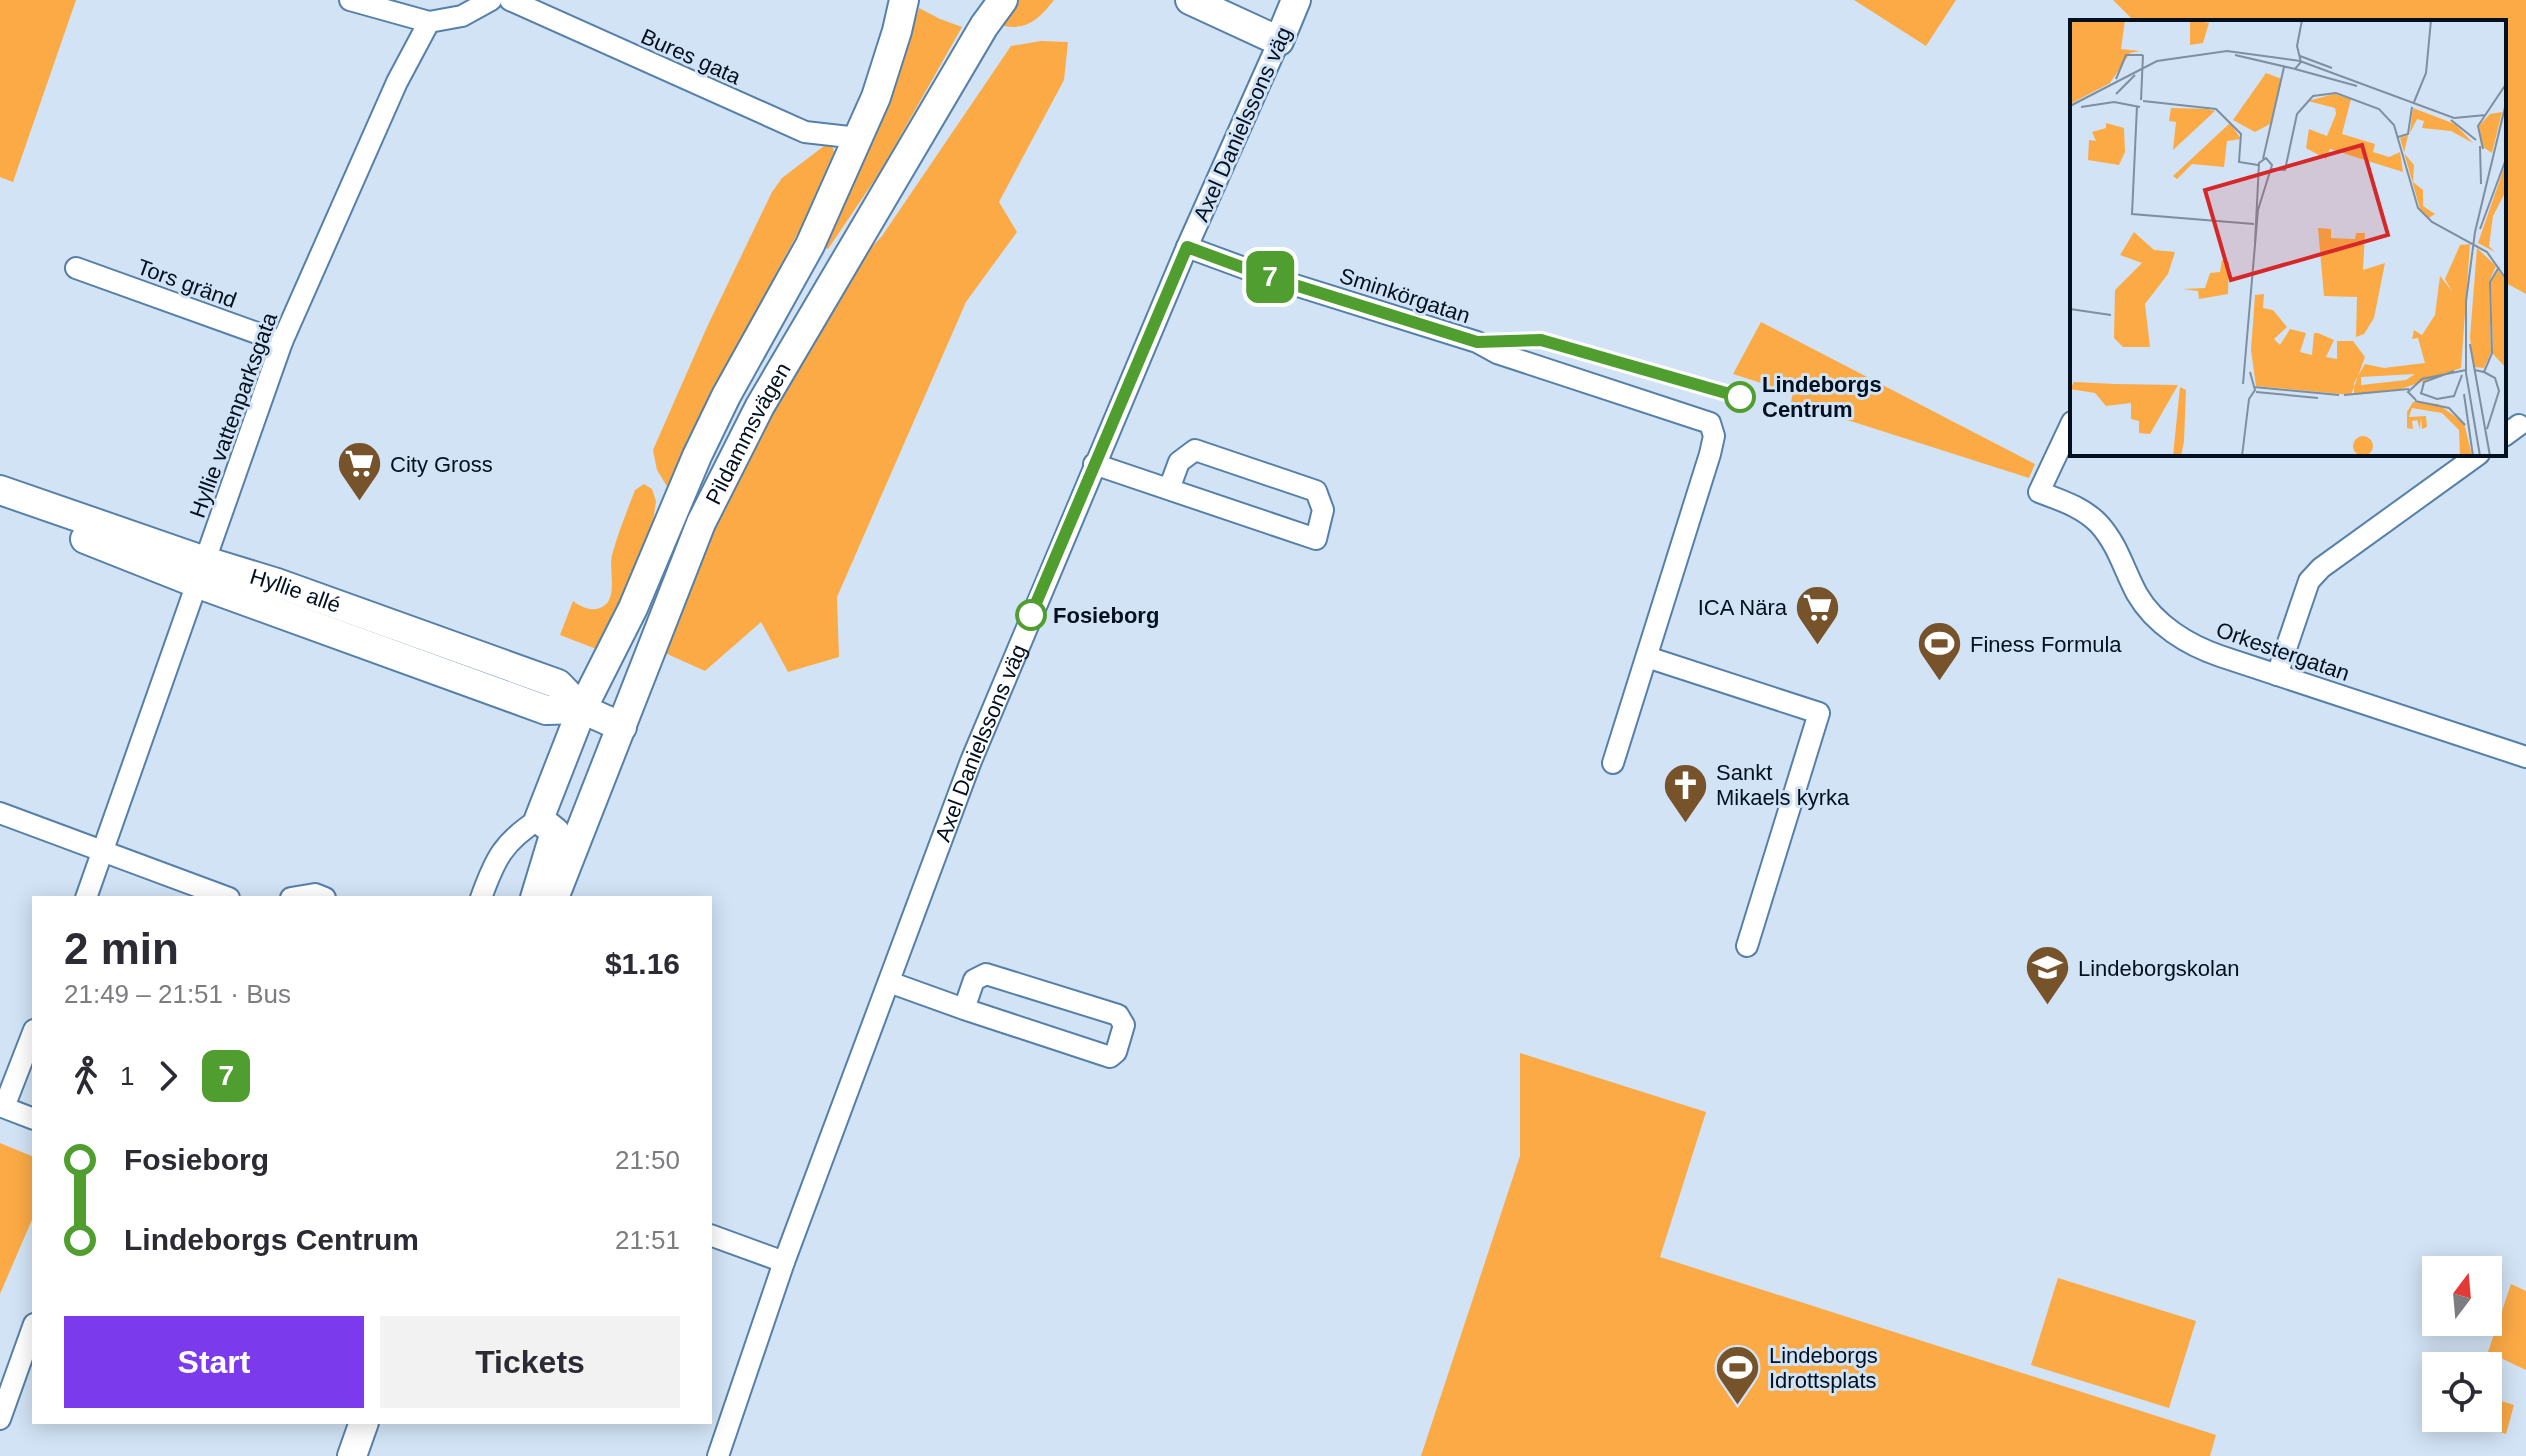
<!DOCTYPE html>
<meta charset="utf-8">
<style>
body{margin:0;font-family:Helvetica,sans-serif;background:#f2f2f3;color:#2b2b33;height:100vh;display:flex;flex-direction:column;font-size:30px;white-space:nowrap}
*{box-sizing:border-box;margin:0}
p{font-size:26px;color:#7c7c81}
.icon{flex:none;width:44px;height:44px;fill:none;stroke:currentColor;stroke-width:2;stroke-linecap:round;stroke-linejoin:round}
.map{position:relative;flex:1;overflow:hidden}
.drawer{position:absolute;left:32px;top:896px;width:680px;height:528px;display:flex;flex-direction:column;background:#fff;border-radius:0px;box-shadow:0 4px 20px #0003}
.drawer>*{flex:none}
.badge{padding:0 16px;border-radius:12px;font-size:28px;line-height:52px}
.needle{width:52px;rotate:16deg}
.buttons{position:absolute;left:2422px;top:1256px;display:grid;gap:16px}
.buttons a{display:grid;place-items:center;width:80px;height:80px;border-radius:0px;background:#fff;box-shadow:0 4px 20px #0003;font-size:40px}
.map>.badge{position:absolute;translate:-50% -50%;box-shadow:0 0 0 4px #fff}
.legs{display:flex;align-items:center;gap:12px;height:88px;padding:0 32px;font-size:26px}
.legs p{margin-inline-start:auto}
.head{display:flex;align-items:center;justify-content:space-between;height:136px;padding:0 32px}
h1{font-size:44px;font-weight:700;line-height:60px}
.primary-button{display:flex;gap:16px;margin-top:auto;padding:16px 32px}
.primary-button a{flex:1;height:92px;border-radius:0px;background:#7c3aed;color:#fff;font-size:32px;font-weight:700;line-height:92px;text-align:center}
.primary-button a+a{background:#f2f2f3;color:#2b2b33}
ul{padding:0 32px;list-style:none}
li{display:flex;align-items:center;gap:28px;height:80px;font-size:30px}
li i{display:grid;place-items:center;width:12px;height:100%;margin:0 10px;background:currentColor}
li i::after{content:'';width:20px;height:20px;margin:-10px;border:6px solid;border-radius:50%;background:#fff}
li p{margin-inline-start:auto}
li:first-child i{background:linear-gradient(#0000 50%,currentColor 0)}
li:last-child i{background:linear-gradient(currentColor 50%,#0000 0)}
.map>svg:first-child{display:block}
.green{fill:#fbaa46}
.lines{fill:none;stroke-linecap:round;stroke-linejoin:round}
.street-casing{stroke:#5680a9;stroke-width:24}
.secondary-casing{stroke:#5680a9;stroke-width:32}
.street{stroke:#fff;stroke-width:20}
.secondary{stroke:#fff;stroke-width:28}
.line-1-casing{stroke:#fff;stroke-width:18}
.line-1{stroke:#509e2f;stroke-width:12}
.stop-1-dot{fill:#fff;stroke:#509e2f;stroke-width:4}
.labels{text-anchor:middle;stroke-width:6;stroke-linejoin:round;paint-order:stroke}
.street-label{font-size:22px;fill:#02101f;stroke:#d1e3f5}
.stop-label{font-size:22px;font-weight:bold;fill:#02101f;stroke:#d1e3f5;text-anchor:start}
.poi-label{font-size:22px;fill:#02101f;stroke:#d1e3f5;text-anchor:start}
.inset-road{fill:none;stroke:#7e8f9f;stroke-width:2}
.view{fill:#d62828;fill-opacity:0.15;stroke:#d62828;stroke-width:4}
.inset-edge{fill:none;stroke:#02101f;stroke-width:4}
</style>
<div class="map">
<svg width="2526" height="1456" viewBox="0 0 2526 1456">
<rect width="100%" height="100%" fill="#d1e3f5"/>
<path class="green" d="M 0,0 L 76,0 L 13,182 L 0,177 Z
M 1019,0 L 1054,0 C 1039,19 1026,32 1000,25 Z
M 1854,0 L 1956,0 L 1926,46 Z
M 2113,0 L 2526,0 L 2526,294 L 2504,282 L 2504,22 L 2135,22 Z
M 919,8 L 940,19 L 962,27 L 880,172 L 828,249 L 824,247 L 896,84 Z
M 1041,41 L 1068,42 L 1064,80 L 999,202 L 1017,232 L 966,302 L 837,597 L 839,657 L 788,672 L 761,622 L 705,671 L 665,653 L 714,528 L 831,291 L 882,236 L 1011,46 Z
M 832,145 L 834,152 L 801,227 L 688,438 L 668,488 L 657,470 L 653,450 L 707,327 L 772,192 L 782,178 L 824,146 Z
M 1761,322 L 2035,464 L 2029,478 L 1791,402 L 1793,393 L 1733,374 Z
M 644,484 L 652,489 L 656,501 L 653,522 L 619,608 L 599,650 L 560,635 L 573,601 C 580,606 587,610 596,609 C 621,605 608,571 612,555 C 618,533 627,511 635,490 Z
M 1520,1053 L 1706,1112 L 1660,1257 L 2216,1435 L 2210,1456 L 1421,1456 L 1520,1156 Z
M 0,1143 L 34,1157 L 34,1215 L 0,1294 Z
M 2058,1278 L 2196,1321 L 2169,1408 L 2031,1365 Z
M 2511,1284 L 2526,1291 L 2526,1370 L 2488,1352 Z
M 2488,1397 L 2514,1405 L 2506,1434 L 2464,1421 L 2465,1418 L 2488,1418 Z"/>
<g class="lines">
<defs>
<g id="street">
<path d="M 350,0 L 429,22"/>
<path d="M 510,0 L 805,132 L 858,138"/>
<path d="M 1187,247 L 1266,276 L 1477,342 L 1497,353 L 1710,423 L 1714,436 L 1710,454 L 1613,763"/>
<path d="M 76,268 L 282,342"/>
<path d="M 2072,422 L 2039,492 C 2060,500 2083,507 2099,524 C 2118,545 2124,570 2137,594 C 2155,625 2188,645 2220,656 L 2526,757"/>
<path d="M 2504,436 L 2519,425"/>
<path d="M 1094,464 L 1316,539 L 1323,510 L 1316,491 L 1195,450 L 1179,462 L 1169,489"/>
<path d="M 1647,657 L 1819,713 L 1747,946"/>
<path d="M 2277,675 L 2309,581 L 2321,568 L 2479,454"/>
<path d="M 0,813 L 229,898"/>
<path d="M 86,898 L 282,342 L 397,82 L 429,22 L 462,16 L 491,0"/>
<path d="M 291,898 L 315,894 L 325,898"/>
<path d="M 481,898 C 495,859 503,842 539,819"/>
<path d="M 889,982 L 964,1009 L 1110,1057 L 1116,1052 L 1124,1025 L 1118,1015 L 986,974 L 974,980 L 964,1009"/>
<path d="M 0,1106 L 34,1119"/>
<path d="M 4,1107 L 34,1030"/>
<path d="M 710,1235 L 784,1262"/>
<path d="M 0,1419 L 34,1324"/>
<path id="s1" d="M 718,1456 L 784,1262 L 971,761 L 1187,247 L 1279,41"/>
</g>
<g id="secondary">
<path d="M 1190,0 L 1279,41 L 1296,0"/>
<path id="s2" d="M 0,490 L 205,561 L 277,583 L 558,684 L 582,709 L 622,727"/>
<path d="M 85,539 L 196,583 L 546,710 L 582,709"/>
<path d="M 535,898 L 555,832 L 539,819 L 582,709 L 633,608 L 697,456 L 726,396 L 810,245 L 876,97 L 897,31 L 904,0"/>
<path id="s3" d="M 554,898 L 701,523 L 760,406 L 984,26 L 1003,0"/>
<path d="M 352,1456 L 364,1422"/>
</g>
</defs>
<use href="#street" class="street-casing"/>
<use href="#secondary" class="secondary-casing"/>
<use href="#street" class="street"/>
<use href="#secondary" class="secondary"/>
</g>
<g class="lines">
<defs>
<path id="line-1" d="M 1031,615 L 1187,247 L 1266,276 L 1477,342 L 1541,340 L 1740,397"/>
</defs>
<use href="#line-1" class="line-1-casing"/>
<use href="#line-1" class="line-1"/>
</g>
<defs>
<symbol id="supermarket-pin" viewBox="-11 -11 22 30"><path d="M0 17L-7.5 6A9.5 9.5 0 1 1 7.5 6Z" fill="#76532b" stroke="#d1e3f5"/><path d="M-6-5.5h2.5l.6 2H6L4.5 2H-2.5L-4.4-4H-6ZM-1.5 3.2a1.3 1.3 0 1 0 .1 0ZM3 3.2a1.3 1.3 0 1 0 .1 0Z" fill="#fff"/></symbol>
<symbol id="stadium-pin" viewBox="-11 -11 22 30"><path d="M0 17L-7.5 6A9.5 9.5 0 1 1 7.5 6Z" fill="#76532b" stroke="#d1e3f5"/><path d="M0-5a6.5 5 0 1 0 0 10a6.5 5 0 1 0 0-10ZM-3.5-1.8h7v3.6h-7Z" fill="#fff"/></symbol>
<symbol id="church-pin" viewBox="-11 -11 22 30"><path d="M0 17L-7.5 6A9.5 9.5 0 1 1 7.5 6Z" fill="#76532b" stroke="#d1e3f5"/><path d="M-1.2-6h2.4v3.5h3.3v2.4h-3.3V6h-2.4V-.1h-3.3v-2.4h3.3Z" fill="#fff"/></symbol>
<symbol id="school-pin" viewBox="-11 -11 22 30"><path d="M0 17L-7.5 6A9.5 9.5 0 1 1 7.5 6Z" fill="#76532b" stroke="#d1e3f5"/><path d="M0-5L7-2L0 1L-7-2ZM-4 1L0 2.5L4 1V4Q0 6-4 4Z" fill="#fff"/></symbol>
</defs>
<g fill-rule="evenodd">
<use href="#supermarket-pin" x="334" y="438" width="51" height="69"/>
<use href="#supermarket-pin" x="1792" y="582" width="51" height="69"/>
<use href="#stadium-pin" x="1914" y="618" width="51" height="69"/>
<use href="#church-pin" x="1660" y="760" width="51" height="69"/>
<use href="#school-pin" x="2022" y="942" width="51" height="69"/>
<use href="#stadium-pin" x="1712" y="1342" width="51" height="69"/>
</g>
<g class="stop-1-dot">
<circle cx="1740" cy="397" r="14"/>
<circle cx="1031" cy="615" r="14"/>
</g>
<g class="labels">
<g class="street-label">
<text transform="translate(691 56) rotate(24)" y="8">Bures gata</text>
<text transform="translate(1242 124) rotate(-66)" y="8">Axel Danielssons väg</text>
<text transform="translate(187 283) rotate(20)" y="8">Tors gränd</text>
<text transform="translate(1405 295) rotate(18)" y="8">Sminkörgatan</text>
<text transform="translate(233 415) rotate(-70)" y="8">Hyllie vattenparksgata</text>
<text dy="8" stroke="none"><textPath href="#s3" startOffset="504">Pildammsvägen</textPath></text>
<text dy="8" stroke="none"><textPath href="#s2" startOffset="312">Hyllie allé</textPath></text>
<text transform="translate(2283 651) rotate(19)" y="8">Orkestergatan</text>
<text dy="8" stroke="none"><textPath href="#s1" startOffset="760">Axel Danielssons väg</textPath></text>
</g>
<g class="stop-label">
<text x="1762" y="392">Lindeborgs<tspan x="1762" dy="25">Centrum</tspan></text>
<text x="1053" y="623">Fosieborg</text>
</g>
<g class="poi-label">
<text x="390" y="472">City Gross</text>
<text x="1787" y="615" text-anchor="end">ICA Nära</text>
<text x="1970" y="652">Finess Formula</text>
<text x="1716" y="780">Sankt<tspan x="1716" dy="25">Mikaels kyrka</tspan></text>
<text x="2078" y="976">Lindeborgskolan</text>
<text x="1769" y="1363">Lindeborgs<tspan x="1769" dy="25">Idrottsplats</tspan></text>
</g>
</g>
<g transform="translate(2070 20)">
<rect width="436" height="436" fill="#d1e3f5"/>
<path d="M 0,0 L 55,0 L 51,29 L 70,31 L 60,33 L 40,63 L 0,84 ZM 120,0 L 139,3 L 133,23 L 120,25 ZM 196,53 L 212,59 L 200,104 L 185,112 L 163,100 ZM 264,74 L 281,79 L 272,114 L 305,124 L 303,132 L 319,137 L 330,132 L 333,152 L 260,129 L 256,139 L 236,128 L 239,109 L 257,116 L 266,94 L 265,88 L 238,81 ZM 101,88 L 137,89 L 145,91 L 103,130 L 106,102 L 99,101 ZM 343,88 L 385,104 L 403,123 L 381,111 L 352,108 L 354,101 L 347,99 L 340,113 ZM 432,92 L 422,133 L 413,127 L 409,106 L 420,94 ZM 36,103 L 54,108 L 55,132 L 49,145 L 18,140 L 19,120 L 26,121 L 22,112 L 36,108 ZM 160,103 L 171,119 L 157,121 L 154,147 L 122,144 L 107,159 L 103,156 ZM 338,115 L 334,133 L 344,145 L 343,162 L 353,170 L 353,186 L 365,194 L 359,198 L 350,189 L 330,118 ZM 436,142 L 436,171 L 423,196 L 419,226 L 425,232 L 408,223 ZM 248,208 L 261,209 L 261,218 L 285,219 L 286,213 L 295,213 L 293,250 L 315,243 L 304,298 L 294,314 L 286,317 L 287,277 L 254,276 ZM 64,212 L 84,230 L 105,232 L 98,254 L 75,284 L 80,327 L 53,327 L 44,318 L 45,270 L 72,243 L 50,235 ZM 400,224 L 391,348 L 331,369 L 284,375 L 284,363 L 295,344 L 314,348 L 355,343 L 348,318 L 342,319 L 344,310 L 352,315 L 365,295 L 370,256 L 382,271 L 375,259 L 390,225 ZM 345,354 L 336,360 L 291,365 L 291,357 ZM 407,228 L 426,246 L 419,262 L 421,332 L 414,348 L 404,347 L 400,317 ZM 152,240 L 159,242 L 158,274 L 129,279 L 128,271 L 113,269 L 135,268 L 140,253 L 150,252 ZM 428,250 L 436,261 L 436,348 L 423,334 L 421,262 ZM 194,274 L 193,288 L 203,290 L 217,307 L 204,319 L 210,325 L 220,309 L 236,313 L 230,332 L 242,335 L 244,313 L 248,313 L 264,320 L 256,337 L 267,339 L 267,321 L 283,321 L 295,337 L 281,375 L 186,366 L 181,330 L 185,275 ZM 4,362 L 45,364 L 108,365 L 80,414 L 69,413 L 69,401 L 61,399 L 61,383 L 36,386 L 25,373 L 0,369 ZM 110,367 L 116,370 L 114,421 L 111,436 L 103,436 ZM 343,382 L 368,384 L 394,403 L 402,436 L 390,436 L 389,410 L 372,393 L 342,388 L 339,397 L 356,396 L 357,407 L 352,409 L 351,397 L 350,409 L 347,400 L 342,401 L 343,409 L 337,408 L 337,392 ZM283 426a10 10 0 1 1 20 0a10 10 0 1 1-20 0Z" fill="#fbaa46" fill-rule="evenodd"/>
<path class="inset-road" d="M 165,35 L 225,49 L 231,42 L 227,26 L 232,0M 230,36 L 262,48M 225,49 L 287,66M 46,59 L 56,35 L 73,35M 46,74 L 65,55M 71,80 L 73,35M 73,81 L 146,89 L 171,114 L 169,142 L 188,145M 44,82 L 70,87M 344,82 L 356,53 L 361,0M 0,86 L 87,41 L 157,31 L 230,41 L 384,98 L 416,95M 67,86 L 62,194 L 184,204M 11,87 L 44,82M 381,100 L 406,120M 328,117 L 338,114 L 342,87M 410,126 L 411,164M 413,129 L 408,106 L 436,64M 193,139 L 214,47M 201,149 L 215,150 L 227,94 L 243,76 L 266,73 L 309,89 L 324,105 L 348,188 L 362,202 L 417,232 L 436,259M 410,209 L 436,139M 0,289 L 41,295M 400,324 L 420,436M 405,350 L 414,352 L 422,333 L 420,262 L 429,247M 414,352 L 425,358 L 429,371 L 417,409M 173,364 L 188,190 L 202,145 L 196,138 L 189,143 L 185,223M 184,367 L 269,375M 186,372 L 248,378M 350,373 L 367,379 L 384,376 L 392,355M 351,374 L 354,362 L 384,351M 394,374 L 403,436M 274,375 L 339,369M 346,380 L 338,372 L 352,359 L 396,350M 345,381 L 379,388 L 395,405M 172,436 L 179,379 L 185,370 L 180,352M 410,436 L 396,353 L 396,281 L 405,212 L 436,83"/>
<path class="view" d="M 292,125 L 318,215 L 161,260 L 135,170 Z"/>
<rect width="436" height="436" class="inset-edge"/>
</g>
</svg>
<div class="buttons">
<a><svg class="needle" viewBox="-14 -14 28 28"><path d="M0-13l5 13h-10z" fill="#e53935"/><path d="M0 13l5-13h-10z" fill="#7c7c81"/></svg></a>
<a><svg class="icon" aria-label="locate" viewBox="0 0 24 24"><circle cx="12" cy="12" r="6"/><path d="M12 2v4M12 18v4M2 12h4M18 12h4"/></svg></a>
</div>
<b class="badge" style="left:1270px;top:277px;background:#509e2f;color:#fff">7</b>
<section class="drawer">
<div class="head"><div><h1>2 min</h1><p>21:49 – 21:51 · Bus</p></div><b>$1.16</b></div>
<div class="legs"><svg class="icon" aria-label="walk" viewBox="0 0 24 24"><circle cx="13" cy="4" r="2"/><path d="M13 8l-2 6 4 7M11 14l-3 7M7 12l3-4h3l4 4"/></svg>1<svg class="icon" aria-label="forward" viewBox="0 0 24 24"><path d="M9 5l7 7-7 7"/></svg><b class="badge" style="background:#509e2f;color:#fff">7</b></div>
<ul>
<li><i style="color:#509e2f"></i><b>Fosieborg</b><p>21:50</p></li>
<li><i style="color:#509e2f"></i><b>Lindeborgs Centrum</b><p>21:51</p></li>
</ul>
<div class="primary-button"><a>Start</a><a>Tickets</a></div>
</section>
</div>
